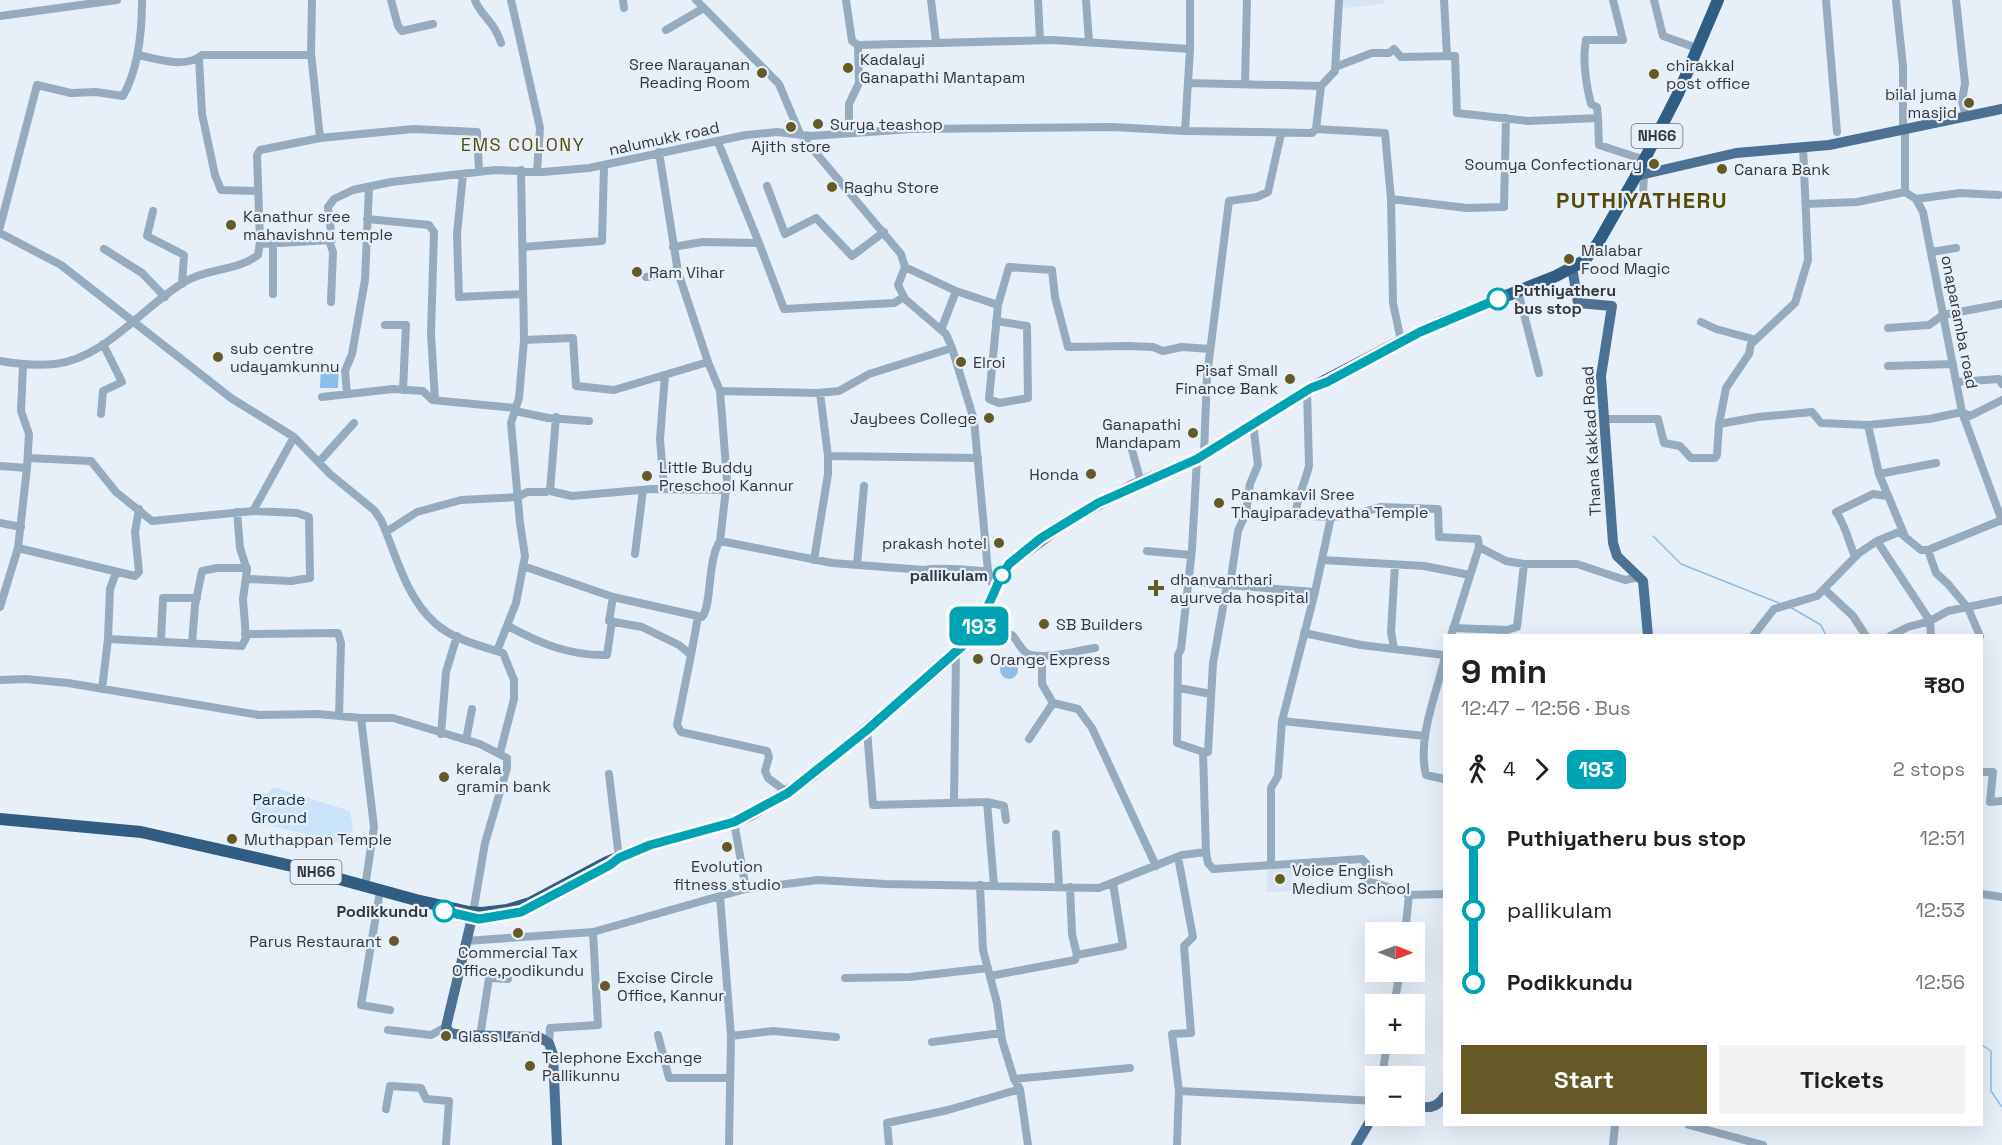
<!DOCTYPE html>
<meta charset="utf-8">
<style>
body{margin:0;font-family:"Space Grotesk",sans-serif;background:#f2f2f2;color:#202124;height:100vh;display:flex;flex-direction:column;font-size:22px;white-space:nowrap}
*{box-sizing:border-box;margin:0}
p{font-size:20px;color:#757577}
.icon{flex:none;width:33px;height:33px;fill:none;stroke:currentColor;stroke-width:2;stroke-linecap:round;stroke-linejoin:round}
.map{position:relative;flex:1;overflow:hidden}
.sheet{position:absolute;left:1443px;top:634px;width:540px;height:492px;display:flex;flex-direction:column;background:#fff;border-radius:0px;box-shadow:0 6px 24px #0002}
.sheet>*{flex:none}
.badge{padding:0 12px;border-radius:9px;font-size:21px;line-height:39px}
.needle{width:39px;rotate:91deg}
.buttons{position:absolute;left:1365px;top:922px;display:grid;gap:12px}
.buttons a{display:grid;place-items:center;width:60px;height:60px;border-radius:0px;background:#fff;box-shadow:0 6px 24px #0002;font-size:30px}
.map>.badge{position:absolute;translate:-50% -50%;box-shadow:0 0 0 3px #fff}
.legs{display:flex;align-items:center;gap:9px;height:66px;padding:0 18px;font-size:20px}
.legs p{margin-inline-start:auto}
.overview{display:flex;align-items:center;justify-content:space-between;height:102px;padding:0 18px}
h1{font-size:33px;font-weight:800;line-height:45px}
.cta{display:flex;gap:12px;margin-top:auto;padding:12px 18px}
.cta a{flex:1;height:69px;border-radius:0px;background:#655926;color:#fff;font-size:24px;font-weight:800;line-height:69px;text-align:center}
.cta a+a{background:#f2f2f2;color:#202124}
ul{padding:0 18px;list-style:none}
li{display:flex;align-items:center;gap:21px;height:72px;font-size:22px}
li i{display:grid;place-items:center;width:9px;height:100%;margin:0 8px;background:currentColor}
li i::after{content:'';width:15px;height:15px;margin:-8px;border:4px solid;border-radius:50%;background:#fff}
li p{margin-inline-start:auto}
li:first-child i{background:linear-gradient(#0000 50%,currentColor 0)}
li:last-child i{background:linear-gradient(currentColor 50%,#0000 0)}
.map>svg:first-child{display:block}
.built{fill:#d7e5f3}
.green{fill:#cbe4fc}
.water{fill:#8dbde9}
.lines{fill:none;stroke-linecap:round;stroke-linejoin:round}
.stream{stroke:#8dbde9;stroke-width:1.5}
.minor{stroke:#96abbe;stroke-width:8}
.major{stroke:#4c7193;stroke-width:10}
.highway{stroke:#305d83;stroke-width:12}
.line-1-casing{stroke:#fff;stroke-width:14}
.line-1{stroke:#00a3b4;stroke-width:9}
.poi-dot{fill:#655926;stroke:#e7f0f9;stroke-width:2}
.stop-1-dot{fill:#fff;stroke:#00a3b4;stroke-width:3}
.labels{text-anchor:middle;stroke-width:4.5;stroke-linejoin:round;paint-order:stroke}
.shield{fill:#e7f0f9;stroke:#696e73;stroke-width:1.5}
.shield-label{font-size:15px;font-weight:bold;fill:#33363a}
.poi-label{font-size:16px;fill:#33363a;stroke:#e7f0f9;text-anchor:start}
.street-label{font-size:16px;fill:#33363a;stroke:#e7f0f9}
.stop-label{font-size:16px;font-weight:bold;fill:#33363a;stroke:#e7f0f9;text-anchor:end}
.park-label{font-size:16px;fill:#0d314e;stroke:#e7f0f9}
.neighbourhood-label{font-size:18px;letter-spacing:1.5px;fill:#584b0a;stroke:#e7f0f9}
.district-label{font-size:22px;font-weight:bold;letter-spacing:1.5px;fill:#584b0a;stroke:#e7f0f9}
</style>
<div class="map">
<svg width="2002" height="1145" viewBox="0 0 2002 1145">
<rect width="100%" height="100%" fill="#e7f0f9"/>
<path class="built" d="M 1343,0 L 1384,0 L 1384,4 L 1343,8 Z
M 1292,867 L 1293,891 L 1267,892 L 1267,868 Z"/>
<path class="green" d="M 274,787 L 350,811 L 353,828 L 345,844 L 260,823 L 255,804 Z"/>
<path class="water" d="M 321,366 L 339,366 L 338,388 L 320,388 Z
M1000 670a9 9 0 1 1 18 0a9 9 0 1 1-18 0Z"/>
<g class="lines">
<path class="stream" d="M 1653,536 L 1681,564 L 1779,603
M 1790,607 L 1821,625 L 1826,636
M 1982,1045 L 1991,1051 L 1991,1091 L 2002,1107"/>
<path class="minor" d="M 312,0 L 311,53 L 320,138
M 391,0 L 398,26 L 402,31 L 433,24
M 475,0 C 480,15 495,22 501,43
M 511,0 L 540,128 L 537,171
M 623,0 L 624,8
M 696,0 L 779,84 L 800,134 L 901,254 L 905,267 L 898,285 L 905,299 L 946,334 L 952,348 L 974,420 L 988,571 L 995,592
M 846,0 L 852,41 L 858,45
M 931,0 L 936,42
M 1038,0 L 1040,40
M 1086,0 L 1089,42
M 1444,0 L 1447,56
M 1654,0 L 1663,36 L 1691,46
M 1826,0 L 1837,132
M 1896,0 L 1903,67 L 1903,131
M 1956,0 L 1965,83 L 1962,101 L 1966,117
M 0,16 L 117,0
M 666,30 L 702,9
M 1190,49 L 1190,0
M 138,55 C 158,59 185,69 202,55 L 311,55
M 199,58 L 202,114 L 215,175 L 221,190 L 257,191
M 1335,67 L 1372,53 L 1389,53 L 1394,49 L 1401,57 L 1455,56 L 1457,113 L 1528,121 L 1598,118 L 1599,145 L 1645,160
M 1245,84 L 1247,0
M 1321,86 L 1335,71 L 1339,0
M 1598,118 L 1597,107 L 1591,104 C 1586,84 1582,61 1586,40 L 1623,40 L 1613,0
M 1316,129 L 1385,133 L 1391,199
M 1905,130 L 1905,192 L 1916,199 L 1923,212 L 1962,412 L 2002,521
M 1185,131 L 1312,133 L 1316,129 L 1321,86 L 1188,83
M 463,174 L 457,234 L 459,297 L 523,294
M 767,186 L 785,234 L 816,218 L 852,256 L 884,232
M 1643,195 L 1644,174
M 1916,199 L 1960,193 L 1999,195
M 1806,204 L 1857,202 L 1905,192
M 153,211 L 147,236 L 184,255 L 182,284
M 367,219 L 429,225 L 434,232 L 431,334 L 435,400
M 0,227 L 37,85 L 71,93 L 96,92 L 123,96 C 139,68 142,32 142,0
M 0,233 L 61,265 L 231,398 L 294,437
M 329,240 L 333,252 L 331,302
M 759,243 L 784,309 L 894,303 L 904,297
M 260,244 L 332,240 L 328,207 L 334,199 L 353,190 L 391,182 L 495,170 L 543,172 L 589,168 L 746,135 L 777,132 L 811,136 L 912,129 L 1112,127 L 1185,131 L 1190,49 L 1052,40 L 858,45 L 859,83 L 849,104 L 849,133
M 522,247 L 602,241 L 604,166
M 673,247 L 702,242 L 759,243 L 718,142
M 104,249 L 142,273 L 165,297
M 1931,252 L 1956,248
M 905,267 L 956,291
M 646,277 L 678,272 L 659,152
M 1518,291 L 1539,373
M 273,294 L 273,244
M 998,305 L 1009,267 L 1052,270 L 1055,297 L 1068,347 L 1128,346 L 1153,347 L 1163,351 L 1182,347 L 1210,349
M 1701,322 L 1716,329 L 1753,339
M 385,325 L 406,325 L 403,390
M 1888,328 L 1929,325 L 1943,315 L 2002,304
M 941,330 L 956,291 L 998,305 L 989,399 L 999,403 L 1028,398 L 1027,326 L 996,321
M 1400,336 L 1393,303 L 1391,199 L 1467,208 L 1504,207 L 1506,118
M 524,340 L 573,338 L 576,386 L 614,390 L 708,362 L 678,272
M 0,361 C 18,364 37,366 55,364 C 106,358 143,306 186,281 C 209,268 238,271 258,255 L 260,242 L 257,155 L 260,150 L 320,138 L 413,129 L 477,132 L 479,171
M 708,362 L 720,391 L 727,480 L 720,541 L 832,563 L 924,570 C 944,566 967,571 988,571
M 1888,366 L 1953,364
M 1957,382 L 1999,379 L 2002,384
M 720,391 L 817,393 L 839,391 L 869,374 L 952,348
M 347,393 L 345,371 L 352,354 L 365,280 L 369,187
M 820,393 L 828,456
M 322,397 L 393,389 L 423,391 L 432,400 L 516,408
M 515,411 L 548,418 L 589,421
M 101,414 L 103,391 L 122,382 L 103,344
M 556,417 L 550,491 L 572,496 L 652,489 L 725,490
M 1604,419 L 1658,419 L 1664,443 L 1680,446 L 1691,458 L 1715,458 L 1717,455 L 1719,424 L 1758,417 L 1812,412 L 1821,423 L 1868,425 L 1929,419 L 1962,412 L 1970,416 L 2002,400
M 1253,423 L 1258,465 L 1250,484 L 1246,513 L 1331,517 L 1358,514 L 1380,507 L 1438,509 L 1439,537 L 1478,539 L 1479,547 L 1451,636
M 1719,424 L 1726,388 L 1749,354 L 1751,344 L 1795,303 L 1808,260 L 1803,147
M 1868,425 L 1879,474 L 1904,534
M 1130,443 L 1141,482
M 1204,453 L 1207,376 L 1229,201 L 1257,197 L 1268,192 L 1281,134
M 28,458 L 91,461 L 116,492 L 152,521 L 253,511 L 294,437 L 330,474 L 374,510 L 381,520 C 396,554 406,598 435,623 C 452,639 481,646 503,653 L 514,680 L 514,699 L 500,753
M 1197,459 L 1192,549 L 1181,649 L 1178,655 L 1177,743 L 1203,752 L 1206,852
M 319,462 L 354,423
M 0,466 L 27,468
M 1879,474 L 1936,463
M 664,489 L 660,439 L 665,375
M 1295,516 C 1297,497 1305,483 1309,466 L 1307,390
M 0,523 L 21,527
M 386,532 L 417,512 L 461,500 L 518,497 L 527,492 L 546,492 L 551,489
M 1877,541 L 1899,532 L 1921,550 L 1928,550 L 2002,520
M 1479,547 L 1506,561 L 1524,564 L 1577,564 L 1625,580 L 1640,577
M 18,548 L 135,576 L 139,572 L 135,532 L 139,509
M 1928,550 L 1936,573 L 1948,584 L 1968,608 L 1980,636
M 1147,551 L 1191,555
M 635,554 L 643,490
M 1855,556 C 1848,541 1846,526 1836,512 L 1873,494 L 1887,496
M 814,560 L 828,474 L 828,456 L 978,458
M 1322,560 L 1424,566 L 1470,575
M 857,565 L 864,486
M 523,566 L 613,597 L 702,617 C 712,607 707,560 720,541
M 248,579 L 291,581 L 310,578 L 309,517 L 297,513 L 253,511
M 1188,581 L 1227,585 L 1213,663 L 1208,752 L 1203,752
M 1227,585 L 1315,592
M 1230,585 L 1238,531 L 1246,513
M 1824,589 L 1853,616 L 1866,636
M 613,597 L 609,621 L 642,627 L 679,645 L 691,655 L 698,617
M 0,607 L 18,548 L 27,468 L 29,434 L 21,411 L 23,365
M 508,626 C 539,643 570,656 607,655 L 612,621
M 1453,628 L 1507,630 L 1517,627 L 1524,564
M 977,630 L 1012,635 C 1017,640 1019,646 1024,651 C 1036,663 1078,650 1095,648
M 1304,633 L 1361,645 L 1444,655
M 245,634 L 338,633 L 341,643 L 339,716
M 1753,636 L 1774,609 L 1817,596 L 1859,553 L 1877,541 L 1930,621 L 1931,636
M 1890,636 L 1908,627 L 1930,621 L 1948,611 L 2002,600
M 108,639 L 110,589 L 116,573
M 161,640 L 163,598 L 197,598
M 192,644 L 195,605 L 202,571 L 217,568 L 247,568
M 1394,648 L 1391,632 L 1395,565
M 497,651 L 516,603 L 525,556 L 520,523 L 511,423 L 519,398 L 524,340 L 521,170
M 691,655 L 677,725 L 681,732 L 767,751 L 769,757 L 765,771 L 768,778 L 788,793
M 1042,658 L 1042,684 L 1053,703 L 1078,709 L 1092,728 L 1156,866
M 1444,661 C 1436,695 1417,739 1426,775 L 1444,779
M 0,680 L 26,679 L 68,683 L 259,715 L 318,714 L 361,718 L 393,718 L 480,744 L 507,758 L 507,768 L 485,843 L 473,913
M 1179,688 L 1211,694
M 102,689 L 108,639 L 242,646 L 246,638 L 243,599 L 247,570 L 240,548 L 237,512
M 361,718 L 374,827 L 365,887
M 1282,721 L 1425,736
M 867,730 L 873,805 L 987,802 L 994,885
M 441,734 L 446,672 L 457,636
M 1029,739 L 1053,703
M 466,740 L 472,709
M 1982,772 L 1993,772 L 1990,802 L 2002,801
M 609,774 L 619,858
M 954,802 L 956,653
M 987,802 L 1004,806 L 1006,820
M 1056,834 L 1059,886
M 1271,864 L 1271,788 L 1278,776 L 1282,721 L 1315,592 L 1331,517
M 980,885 L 983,950 L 997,1003 L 1002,1040 L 1014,1079 L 1020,1089 L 1028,1145
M 1070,887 L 1072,934 L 1077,955 L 1123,946 L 1113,883
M 746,889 L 818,880 L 886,884 L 1099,888 L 1182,855 L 1206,852 L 1208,863 L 1213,869 L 1362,859 L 1366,863 L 1364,875 L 1367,881 L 1400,890 L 1409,895 L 1444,894
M 1982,894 L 2002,897
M 379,897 L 361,1005 L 390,1010
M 1405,933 L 1409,895
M 466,941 L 593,932 L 720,896
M 990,976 L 1075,960 L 1077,955
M 845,978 L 910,977 L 988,968
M 1394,1005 L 1400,972
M 388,1030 L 431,1035 L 446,1027
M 658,1035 L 669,1078 L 730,1078
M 731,1036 L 773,1031 L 836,1037
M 480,1037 L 489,978 L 508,979
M 932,1042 L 1001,1033
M 549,1043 L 550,1028 L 598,1025 L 593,932
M 1382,1077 L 1387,1044
M 1014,1079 L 1130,1068
M 1179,1091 L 1376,1101
M 386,1109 L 390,1086 L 421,1088 L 426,1099 L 449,1101 L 446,1145
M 1689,1125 L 1763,1145
M 729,1145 L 731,1036 L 720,896 L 746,889 L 734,822
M 889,1145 L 887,1123 L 948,1110 L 1020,1089
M 1177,1145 L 1179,1091 L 1172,1034 L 1191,1033 L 1184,946 L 1193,937 L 1178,857
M 1613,1145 L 1615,1125"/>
<path class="major" d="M 1636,176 L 1736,153 L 1829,145 L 2002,109
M 1572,267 L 1578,303 L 1612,306 L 1601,376 L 1613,543 L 1617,556 L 1643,581 L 1648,636
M 472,918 L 446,1027 L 450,1033 L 461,1035 L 539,1037 L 549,1043 L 553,1055 L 557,1145
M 1414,1106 C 1428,1108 1436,1109 1444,1097
M 1356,1145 L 1376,1111"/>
<path class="highway" d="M 0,819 L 141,832 L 292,866 L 416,900 L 469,912 L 482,913 L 507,910 L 530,903 L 607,862 L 650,845 L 734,822 L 752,814 L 810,777 L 956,653 L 977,630 L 1001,577 L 1009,564 L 1066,522 L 1132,486 L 1197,459 L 1307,390 L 1401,341 L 1443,321 L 1556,276 L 1584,261 L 1598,243 L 1636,176 L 1678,94 L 1718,0"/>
</g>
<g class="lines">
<defs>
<path id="line-1" d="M 444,911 L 479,919 L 521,912 L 610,865 L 619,858 L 650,845 L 734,822 L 788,793 L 867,730 L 968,641 L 977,630 L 1001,577 L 1009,564 L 1041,538 L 1098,503 L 1197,459 L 1311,388 L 1327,382 L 1420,332 L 1498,299"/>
</defs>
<use href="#line-1" class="line-1-casing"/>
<use href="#line-1" class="line-1"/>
</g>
<g class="poi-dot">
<circle cx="848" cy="68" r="6"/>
<circle cx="762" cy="73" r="6"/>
<circle cx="1654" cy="74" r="6"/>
<circle cx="1969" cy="103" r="6"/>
<circle cx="818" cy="124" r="6"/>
<circle cx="791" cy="127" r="6"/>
<circle cx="1654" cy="164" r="6"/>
<circle cx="1722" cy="169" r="6"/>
<circle cx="832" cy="187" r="6"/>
<circle cx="231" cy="225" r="6"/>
<circle cx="1569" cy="259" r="6"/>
<circle cx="637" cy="272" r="6"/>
<circle cx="218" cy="357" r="6"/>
<circle cx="961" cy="362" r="6"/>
<circle cx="1290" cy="379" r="6"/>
<circle cx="989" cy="418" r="6"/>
<circle cx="1193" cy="433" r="6"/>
<circle cx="1091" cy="474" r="6"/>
<circle cx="647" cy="476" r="6"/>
<circle cx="1219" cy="503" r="6"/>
<circle cx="999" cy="543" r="6"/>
<path d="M1153 579h6v6h6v6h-6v6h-6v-6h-6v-6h6z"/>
<circle cx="1044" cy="624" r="6"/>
<circle cx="978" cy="659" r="6"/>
<circle cx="444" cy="777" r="6"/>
<circle cx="232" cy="839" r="6"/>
<circle cx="727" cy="847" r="6"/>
<circle cx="1280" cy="879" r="6"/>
<circle cx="518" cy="933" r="6"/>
<circle cx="394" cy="941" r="6"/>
<circle cx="605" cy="986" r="6"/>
<circle cx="446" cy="1036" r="6"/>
<circle cx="530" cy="1066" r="6"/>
</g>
<g class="stop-1-dot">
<circle cx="1498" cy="299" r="10"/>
<circle cx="1002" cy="575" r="8"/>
<circle cx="444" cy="911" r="10"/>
</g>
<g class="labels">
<g class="shield">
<rect x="1631.5" y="124" width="51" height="24" rx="4.5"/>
<rect x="290.5" y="860" width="51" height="24" rx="4.5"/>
</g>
<g class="shield-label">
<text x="1657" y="141">NH66</text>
<text x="316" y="877">NH66</text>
</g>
<g class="poi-label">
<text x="860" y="65">Kadalayi<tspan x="860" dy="18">Ganapathi Mantapam</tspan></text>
<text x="750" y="70" text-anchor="end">Sree Narayanan<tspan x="750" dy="18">Reading Room</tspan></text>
<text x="1666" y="71">chirakkal<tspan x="1666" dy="18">post office</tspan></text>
<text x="1957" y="100" text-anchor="end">bilal juma<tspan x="1957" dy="18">masjid</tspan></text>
<text x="830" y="130">Surya teashop</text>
<text x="791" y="152" text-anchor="middle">Ajith store</text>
<text x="1642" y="170" text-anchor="end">Soumya Confectionary</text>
<text x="1734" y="175">Canara Bank</text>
<text x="844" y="193">Raghu Store</text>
<text x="243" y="222">Kanathur sree<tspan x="243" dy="18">mahavishnu temple</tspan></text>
<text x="1581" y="256">Malabar<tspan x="1581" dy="18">Food Magic</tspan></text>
<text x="649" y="278">Ram Vihar</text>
<text x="230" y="354">sub centre<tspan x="230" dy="18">udayamkunnu</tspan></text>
<text x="973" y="368">Elroi</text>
<text x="1278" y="376" text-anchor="end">Pisaf Small<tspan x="1278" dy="18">Finance Bank</tspan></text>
<text x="977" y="424" text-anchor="end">Jaybees College</text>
<text x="1181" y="430" text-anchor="end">Ganapathi<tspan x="1181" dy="18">Mandapam</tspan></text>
<text x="659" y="473">Little Buddy<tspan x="659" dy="18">Preschool Kannur</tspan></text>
<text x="1079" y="480" text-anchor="end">Honda</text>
<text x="1231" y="500">Panamkavil Sree<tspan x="1231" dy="18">Thayiparadevatha Temple</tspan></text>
<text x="987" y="549" text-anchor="end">prakash hotel</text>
<text x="1170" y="585">dhanvanthari<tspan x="1170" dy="18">ayurveda hospital</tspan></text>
<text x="1056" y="630">SB Builders</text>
<text x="990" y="665">Orange Express</text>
<text x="456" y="774">kerala<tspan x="456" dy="18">gramin bank</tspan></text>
<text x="244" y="845">Muthappan Temple</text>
<text x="727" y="872" text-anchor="middle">Evolution<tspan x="727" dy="18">fitness studio</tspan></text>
<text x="1292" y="876">Voice English<tspan x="1292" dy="18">Medium School</tspan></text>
<text x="382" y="947" text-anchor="end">Parus Restaurant</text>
<text x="518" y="958" text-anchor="middle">Commercial Tax<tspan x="518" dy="18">Office,podikundu</tspan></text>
<text x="617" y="983">Excise Circle<tspan x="617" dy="18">Office, Kannur</tspan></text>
<text x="458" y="1042">Glass Land</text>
<text x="542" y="1063">Telephone Exchange<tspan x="542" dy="18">Pallikunnu</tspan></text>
</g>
<g class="street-label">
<text transform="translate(664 138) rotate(-12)" y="6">nalumukk road</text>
<text transform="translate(1960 322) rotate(79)" y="6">onaparamba road</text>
<text transform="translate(1591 441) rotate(-93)" y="6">Thana Kakkad Road</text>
</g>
<g class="stop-label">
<text x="1514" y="296" text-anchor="start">Puthiyatheru<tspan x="1514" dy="18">bus stop</tspan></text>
<text x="988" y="581">pallikulam</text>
<text x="428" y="917">Podikkundu</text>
</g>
<g class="park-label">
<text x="279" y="805">Parade<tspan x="279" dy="18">Ground</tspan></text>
</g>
<g class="neighbourhood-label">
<text x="523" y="151">EMS COLONY</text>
</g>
<g class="district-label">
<text x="1642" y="208">PUTHIYATHERU</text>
</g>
</g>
</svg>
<div class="buttons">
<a><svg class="needle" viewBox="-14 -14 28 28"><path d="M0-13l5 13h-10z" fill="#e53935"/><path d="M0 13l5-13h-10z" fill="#757577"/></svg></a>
<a>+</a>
<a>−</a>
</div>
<b class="badge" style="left:979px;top:626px;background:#00a3b4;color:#fff">193</b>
<section class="sheet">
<div class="overview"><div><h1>9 min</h1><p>12:47 – 12:56 · Bus</p></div><b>₹80</b></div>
<div class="legs"><svg class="icon" aria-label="walk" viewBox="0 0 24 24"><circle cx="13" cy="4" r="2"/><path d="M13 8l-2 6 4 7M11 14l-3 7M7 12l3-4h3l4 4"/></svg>4<svg class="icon" aria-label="forward" viewBox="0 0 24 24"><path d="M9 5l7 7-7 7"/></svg><b class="badge" style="background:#00a3b4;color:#fff">193</b><p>2 stops</p></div>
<ul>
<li><i style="color:#00a3b4"></i><b>Puthiyatheru bus stop</b><p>12:51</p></li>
<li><i style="color:#00a3b4"></i><span>pallikulam</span><p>12:53</p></li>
<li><i style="color:#00a3b4"></i><b>Podikkundu</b><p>12:56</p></li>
</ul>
<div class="cta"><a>Start</a><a>Tickets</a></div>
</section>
</div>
